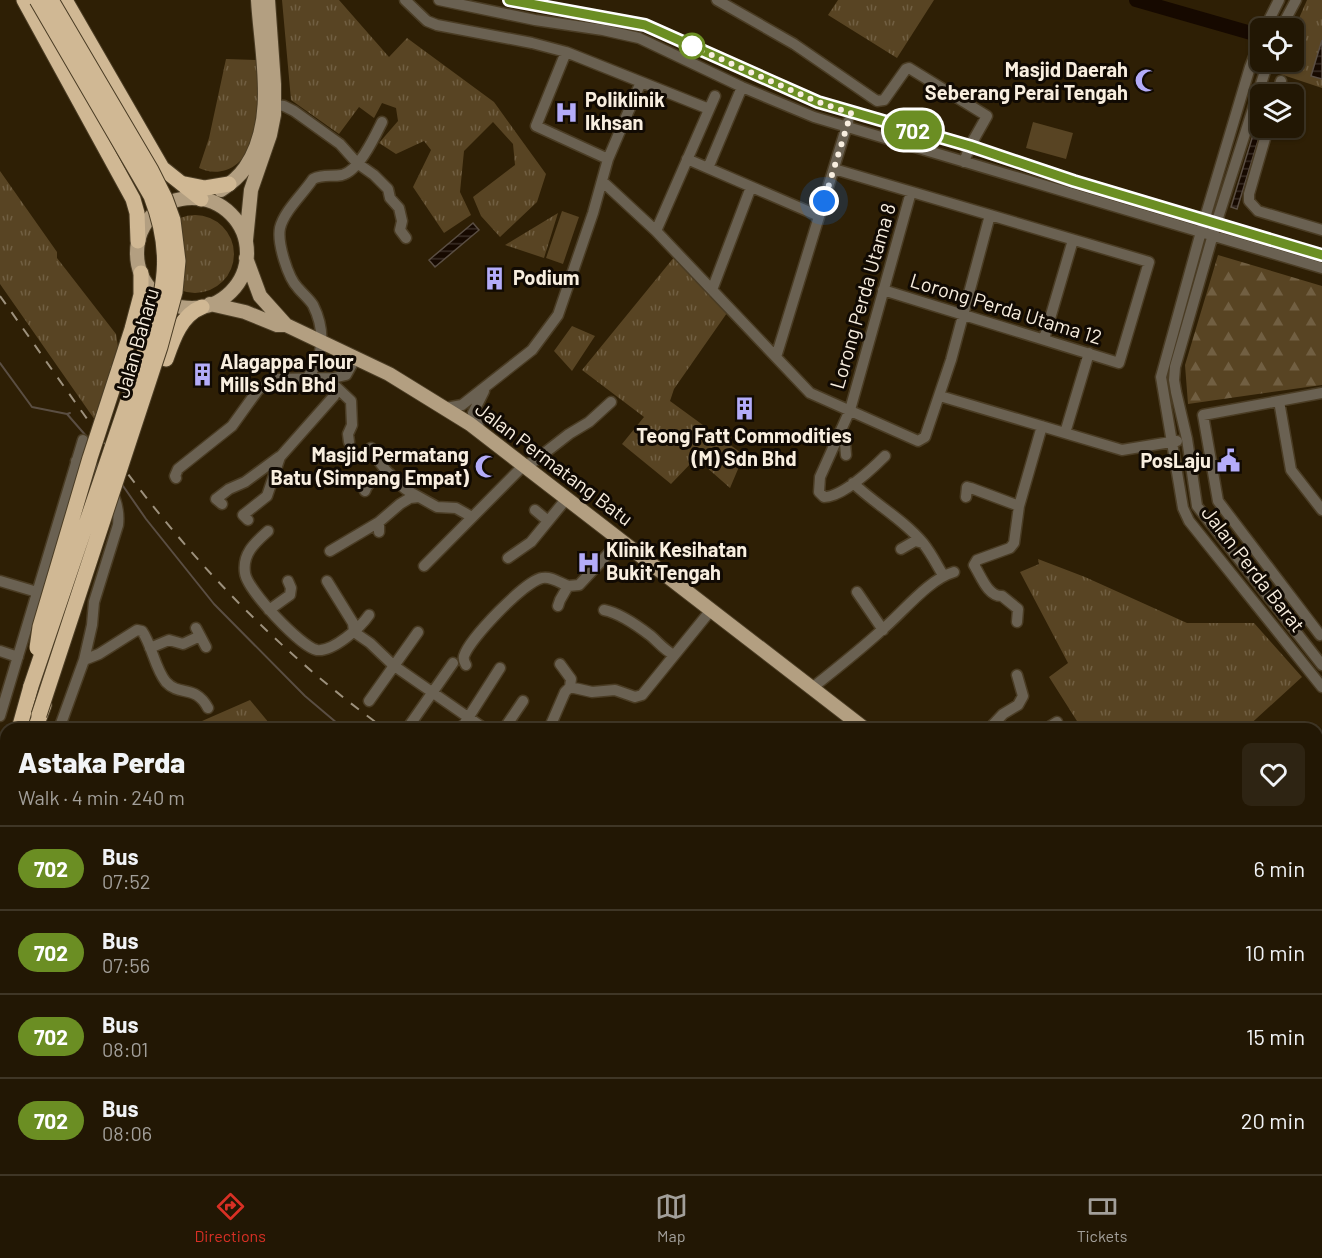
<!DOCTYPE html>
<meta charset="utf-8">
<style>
body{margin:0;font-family:Barlow,sans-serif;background:#2e2413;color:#f1f3f6;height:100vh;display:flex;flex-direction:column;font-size:22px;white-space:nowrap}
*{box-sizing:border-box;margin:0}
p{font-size:20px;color:#a29f9a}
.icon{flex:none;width:33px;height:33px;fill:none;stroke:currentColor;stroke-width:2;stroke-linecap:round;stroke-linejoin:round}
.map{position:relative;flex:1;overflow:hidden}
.drawer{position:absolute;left:0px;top:723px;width:1323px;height:452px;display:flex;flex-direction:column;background:#221704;border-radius:18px 18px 0 0;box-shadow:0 2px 4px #0004,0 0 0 2px #3f3626}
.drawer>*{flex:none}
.badge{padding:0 12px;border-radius:20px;font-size:21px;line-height:39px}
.controls{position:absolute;left:1250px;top:18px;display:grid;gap:12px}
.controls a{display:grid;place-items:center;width:54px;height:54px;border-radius:9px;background:#221704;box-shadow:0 2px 4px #0004,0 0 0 2px #3f3626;font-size:30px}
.you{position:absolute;width:30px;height:30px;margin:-15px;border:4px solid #fff;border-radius:50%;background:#1a73e8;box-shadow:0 0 0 9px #1a73e833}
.map>.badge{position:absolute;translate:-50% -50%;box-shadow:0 0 0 3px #fff}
.round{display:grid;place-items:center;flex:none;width:63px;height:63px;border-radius:9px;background:#2e2413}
.head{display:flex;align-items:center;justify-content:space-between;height:102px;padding:0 18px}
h1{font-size:28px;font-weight:800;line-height:45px}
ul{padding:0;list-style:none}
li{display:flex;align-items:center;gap:18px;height:84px;padding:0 18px;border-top:2px solid #3f3626}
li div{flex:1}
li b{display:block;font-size:22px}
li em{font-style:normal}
li .badge{min-width:66px;font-weight:700;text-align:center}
.tabs{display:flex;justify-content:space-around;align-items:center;height:84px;border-top:2px solid #3f3626;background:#221704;font-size:16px;color:#a29f9a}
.tabs a{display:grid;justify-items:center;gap:3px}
.tabs .active{color:#d93025}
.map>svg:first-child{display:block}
.grass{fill:url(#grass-tufts)}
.forest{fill:url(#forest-firs)}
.pitch{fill:#584423}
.water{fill:url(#water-rules);stroke:#5a4e43;stroke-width:1.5}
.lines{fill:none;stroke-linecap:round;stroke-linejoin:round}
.stream{stroke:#5a4e43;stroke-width:2}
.river{stroke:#160900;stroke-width:14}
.minor-casing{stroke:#4a3c24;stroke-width:13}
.major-casing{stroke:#4a3c24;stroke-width:16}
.highway-casing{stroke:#4a3c24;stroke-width:17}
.minor{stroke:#6a6152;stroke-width:10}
.major{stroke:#b39f81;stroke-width:14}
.highway{stroke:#d0b894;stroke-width:15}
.rail{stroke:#9d917d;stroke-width:2;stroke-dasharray:10 10;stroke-linecap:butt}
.highway-bridge-casing{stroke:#4a3c24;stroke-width:17;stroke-linecap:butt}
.highway-bridge{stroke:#d0b894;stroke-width:15}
.line-casing{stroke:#fff;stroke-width:14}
.line{stroke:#6b8e23;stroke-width:9}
.walk{stroke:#f8eedf;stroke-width:6;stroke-dasharray:0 10.8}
.stop-dot{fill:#fff;stroke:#6b8e23;stroke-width:3}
.labels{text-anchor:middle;stroke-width:6;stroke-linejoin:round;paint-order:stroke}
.poi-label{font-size:20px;font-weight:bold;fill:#f8eedf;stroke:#110a03;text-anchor:start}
.street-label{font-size:20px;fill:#f8eedf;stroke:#110a03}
</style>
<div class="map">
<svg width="1322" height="1174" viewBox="0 0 1322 1174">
<defs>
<pattern id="grass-tufts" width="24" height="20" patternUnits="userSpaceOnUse" patternTransform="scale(1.5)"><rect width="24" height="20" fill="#584423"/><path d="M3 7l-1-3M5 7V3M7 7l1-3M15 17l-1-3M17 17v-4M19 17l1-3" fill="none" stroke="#715f42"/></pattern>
<pattern id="forest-firs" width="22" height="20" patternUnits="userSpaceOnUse" patternTransform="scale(1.5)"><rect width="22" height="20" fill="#584423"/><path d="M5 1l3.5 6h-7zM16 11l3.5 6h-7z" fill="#715f42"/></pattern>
<pattern id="water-rules" width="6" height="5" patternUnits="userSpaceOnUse" patternTransform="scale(1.5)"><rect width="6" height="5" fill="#160900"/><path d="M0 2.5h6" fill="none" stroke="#392d25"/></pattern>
</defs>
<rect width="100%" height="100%" fill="#2e1f05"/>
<path class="grass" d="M 282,0 L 339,0 L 389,57 L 407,38 L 494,102 L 546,174 L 537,202 L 500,237 L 481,216 L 473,197 L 515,165 L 513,144 L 493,122 L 464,151 L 460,192 L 471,215 L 444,233 L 413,187 L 431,150 L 424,141 L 396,154 L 379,143 L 398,121 L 396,108 L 382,103 L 374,118 L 359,107 L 339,134 L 291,100 Z
M 838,0 L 934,0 L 897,58 L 828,15 Z
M 1307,0 L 1322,0 L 1322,88 L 1280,74 L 1284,62 L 1293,62 L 1293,32 Z
M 226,59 L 257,60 C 259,92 264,157 226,170 C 217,173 207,172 199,168 L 209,138 Z
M 0,171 L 57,252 L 57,258 L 116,334 L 119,353 L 97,423 L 0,284 Z
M 558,213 L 544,258 L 505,245 Z
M156 254a39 39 0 1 1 78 0a39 39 0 1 1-78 0Z
M 675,256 L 727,313 L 674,389 L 670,401 L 744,455 L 730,488 L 696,458 L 671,484 L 622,444 L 644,417 L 582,370 Z
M 572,326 L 595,336 L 572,371 L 554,351 Z
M 1038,559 L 1085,577 L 1187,623 L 1254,623 L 1302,677 L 1245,729 L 1082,729 L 1049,677 L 1068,663 L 1020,572 L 1039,564 Z
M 250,700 L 274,729 L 186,728 Z"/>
<path class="forest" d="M 1218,255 L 1322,286 L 1322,385 L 1188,404 L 1185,365 Z
M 354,1169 L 573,1169 L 569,1171 L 569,1174 L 357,1174 Z"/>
<path class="pitch" d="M 1033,122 L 1073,133 L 1066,159 L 1026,148 Z
M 562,211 L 579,217 L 563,264 L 546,258 Z"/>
<path class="water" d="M 1322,40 L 1322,79 L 1311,76 Z
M 1260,112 L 1260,128 L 1262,128 L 1237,209 L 1231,207 Z
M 473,223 L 479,230 L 435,267 L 429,260 Z"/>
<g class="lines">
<path class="stream" d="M 0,363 L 32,407 L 67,414 L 70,413
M 67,414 L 87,437
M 121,483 L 146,519 L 214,604 L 305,696 L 344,729"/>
<path class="river" d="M 1136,0 L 1251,33"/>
<defs>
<path id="minor" d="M 405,0 L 427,21 L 437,25 L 532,43 L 566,52 L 709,109
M 439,0 L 535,20 L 603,30 L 639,38 L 742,87 L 814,117 L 1322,268
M 509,0 L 645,25 L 818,102 L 970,146 L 1074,181 L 1322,255
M 717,0 L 794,44 L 877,101 L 884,100 L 906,69 L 909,68 L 987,116 L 970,146 L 964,162
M 1265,28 L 1279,0
M 1281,28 L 1296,0
M 1260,42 L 1250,67 L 1204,221 L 1161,377 L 1183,508 L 1189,521 L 1322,687
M 566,52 L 536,126 L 608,159
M 1268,62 L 1216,224 L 1175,367 L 1174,380 L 1176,392 L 1187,439 L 1197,506 L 1322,665
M 1277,94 L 1281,81
M 275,105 L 284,106 L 294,111 L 340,144 L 357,163 L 374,175 L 388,189 L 390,198 L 399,208 L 402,221 L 400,230 L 406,238
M 1268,128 L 1249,194 L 1249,201 L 1258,211 L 1322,230
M 687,159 L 819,216
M 708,168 L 742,87
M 834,169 L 1149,262 L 1119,363 L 883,290
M 602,181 L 656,231 L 810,393 L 918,441 L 925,437 L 951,360 L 990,215
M 656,231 L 715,96
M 712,290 L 751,187
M 1044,339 L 1073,240
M 776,357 L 848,122
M 307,378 C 325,357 325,329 313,305 C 309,299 303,294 298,288 C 288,278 277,243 280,228 C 284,211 303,194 313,179 C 323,174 331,177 342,175 C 359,171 375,136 382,122
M 334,385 L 351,401 L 352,425 L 348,434 L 349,442
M 1322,393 L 1203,415 L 1218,501 L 1320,635 L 1322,634
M 940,396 L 1122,450 L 1177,441
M 1279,401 L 1291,470 L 1322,510
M 446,408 L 462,405 L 532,350 L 558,315 L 593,213 L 608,159 L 641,82
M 480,430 L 473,413 L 484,391
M 1065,433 L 1089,353
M 838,439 L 845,443 L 846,455
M 371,448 C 381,467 399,488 419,497
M 885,456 C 872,469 842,497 824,497 L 819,492 L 820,477 L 850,410 L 911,192
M 176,478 L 175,476 L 178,469 L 232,426 L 258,390 L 273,379 L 333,378 L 346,375 L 356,357
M 853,483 C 875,504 904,520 923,543 C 931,553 937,565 943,575
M 365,491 C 369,479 379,477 390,474
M 966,497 L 967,487 L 971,488 L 1019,506
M 222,504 L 216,499 L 229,489 L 245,482 L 279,457
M 535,510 L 548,521
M 248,520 L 243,515 L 267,496 L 280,457 L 334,396 L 333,378
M 268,531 C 256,542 242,553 245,573 C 247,590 301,647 317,650 C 333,652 361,627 369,615
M 379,532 L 379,522 L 400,504 L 410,498 L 419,497 L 437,507 L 456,508 L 472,517
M 901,549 L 915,541 L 923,543
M 330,551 L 379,522
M 508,558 L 531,542 L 567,498
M 424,566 L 524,465 L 533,462 L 569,434 L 589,422 L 611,402
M 0,581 L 37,592
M 327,581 L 353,623 L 354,632
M 857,592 L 883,630
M 558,606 L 560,600 L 568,586 L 579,585 L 621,540
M 269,610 L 290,595 L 291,588 L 288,581
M 604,610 C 620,613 638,626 651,636 C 659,643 664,650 674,655
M 1017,622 L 1018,609 L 1002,596 C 988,597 981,576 974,565 L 977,560 L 1010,548 L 1014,543 L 1019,506 L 1042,426
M 196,628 L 206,647
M 354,632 L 370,643 L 393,665 L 485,729
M 150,648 L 169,640 L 183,644 L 200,636
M 0,651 L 18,657
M 84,660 L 99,654 L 137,630 L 142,631 C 152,645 155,669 166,682 C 180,697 195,684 208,708
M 466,665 C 464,661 463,660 464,656 C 470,638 525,581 542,578 C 551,576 560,583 568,586
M 570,687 L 592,692 L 615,690 L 635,697 L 642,695 L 711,610
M 812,688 C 836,669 860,650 883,629 C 904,611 929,579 954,572
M 369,701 L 418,632
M 0,716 L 83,440
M 409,726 L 453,663
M 59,729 L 84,660 L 92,625 L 94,602 L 118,525 C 121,500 103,464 76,461
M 461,729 L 500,668
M 504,729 L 523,701
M 549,729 L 565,692 L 570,687 L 571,679 L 560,664
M 989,729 L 1003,714 L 1018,705 L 1023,696 L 1017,675
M 1046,729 L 1057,722
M 1317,853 L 1322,830
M 1317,903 L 1322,881
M 1317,1019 L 1322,1019
M 0,1027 L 6,1035
M 1317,1061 L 1322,1060
M 0,1132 L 6,1134
M 1317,1133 L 1322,1127
M 0,1167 L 6,1147
M 182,1168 L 187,1174
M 609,1168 L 610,1174
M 1188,1168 L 1194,1174
M 1286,1174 L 1291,1168"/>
<path id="major" d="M 221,190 C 230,184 239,177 245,168 C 278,121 261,53 258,0
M137 253a55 55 0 1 1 110 0a55 55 0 1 1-110 0Z
M 246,240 L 251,190 L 270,135 L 274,115 L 274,84 L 268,0
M 246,258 L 260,296 L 286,325 L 389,374 L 470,424 L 865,729
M 210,304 L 245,312 L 277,325 L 286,325
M 1317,902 L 1322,903"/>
<path id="highway" d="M 24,0 L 133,199 L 137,213 L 138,241
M 65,0 L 162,168 L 201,199
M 185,184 L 205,188 L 229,184
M 132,329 L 141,295 L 141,273
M 166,359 C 173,339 181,315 202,307
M 19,729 L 31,686
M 35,729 L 44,705
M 0,797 L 6,775
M 0,839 L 6,818"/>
</defs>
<use href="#minor" class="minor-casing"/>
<use href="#major" class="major-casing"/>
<use href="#highway" class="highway-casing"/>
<use href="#minor" class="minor"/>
<use href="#major" class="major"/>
<use href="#highway" class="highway"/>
<path class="rail" d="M 0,296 C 60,380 120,470 188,548 C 246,615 313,677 385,729
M 1317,993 L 1322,993"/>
<defs>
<path id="highway-bridge" d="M 37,648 L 40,627 L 90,458 L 132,329
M 31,686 L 151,333 C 167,282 171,247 151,196 L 37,0
M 39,715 L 160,347 L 175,292 L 178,261 L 173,220 L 165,198 L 151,170 L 51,0"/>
</defs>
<use href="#highway-bridge" class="highway-bridge-casing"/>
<use href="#highway-bridge" class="highway-bridge"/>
</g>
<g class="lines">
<defs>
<path id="line" d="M 509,0 L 645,25 L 818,102 L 970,146 L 1074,181 L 1322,255"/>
</defs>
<use href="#line" class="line-casing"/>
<use href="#line" class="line"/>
<path class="walk" d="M 692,46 L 687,44 L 818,102 L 851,113 L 824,201"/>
</g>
<defs>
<symbol id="mosque-bare" viewBox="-9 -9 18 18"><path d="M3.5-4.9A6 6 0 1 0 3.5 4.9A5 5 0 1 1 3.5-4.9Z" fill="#b4acf9" stroke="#110a03" stroke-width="2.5" paint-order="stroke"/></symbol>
<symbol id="hospital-bare" viewBox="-9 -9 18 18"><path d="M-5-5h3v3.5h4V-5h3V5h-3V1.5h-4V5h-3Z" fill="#b4acf9" stroke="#110a03" stroke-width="2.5" paint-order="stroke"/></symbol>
<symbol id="building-bare" viewBox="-9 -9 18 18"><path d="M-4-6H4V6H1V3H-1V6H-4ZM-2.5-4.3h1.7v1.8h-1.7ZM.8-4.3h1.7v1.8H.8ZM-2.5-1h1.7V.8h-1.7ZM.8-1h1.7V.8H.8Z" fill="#b4acf9" stroke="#110a03" stroke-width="2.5" paint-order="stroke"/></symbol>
<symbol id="civic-bare" viewBox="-9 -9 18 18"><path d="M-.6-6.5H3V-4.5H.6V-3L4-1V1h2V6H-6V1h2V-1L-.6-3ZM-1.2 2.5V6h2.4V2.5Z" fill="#b4acf9" stroke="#110a03" stroke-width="2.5" paint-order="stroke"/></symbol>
</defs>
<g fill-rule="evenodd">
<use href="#mosque-bare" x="1130" y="64" width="33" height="33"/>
<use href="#hospital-bare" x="550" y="96" width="33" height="33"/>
<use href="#building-bare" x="478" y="262" width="33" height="33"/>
<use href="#building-bare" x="186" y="358" width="33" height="33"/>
<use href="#building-bare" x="728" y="392" width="33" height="33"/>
<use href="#civic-bare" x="1212" y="444" width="33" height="33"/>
<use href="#mosque-bare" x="470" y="450" width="33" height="33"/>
<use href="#hospital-bare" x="572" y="546" width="33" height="33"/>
</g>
<circle class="stop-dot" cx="692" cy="46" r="12"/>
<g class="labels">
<g class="poi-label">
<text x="1128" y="77" text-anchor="end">Masjid Daerah<tspan x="1128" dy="23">Seberang Perai Tengah</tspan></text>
<text x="585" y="107">Poliklinik<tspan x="585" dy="23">Ikhsan</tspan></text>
<text x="513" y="285">Podium</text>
<text x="220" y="369">Alagappa Flour<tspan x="220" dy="23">Mills Sdn Bhd</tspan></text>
<text x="744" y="443" text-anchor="middle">Teong Fatt Commodities<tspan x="744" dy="23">(M) Sdn Bhd</tspan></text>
<text x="469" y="462" text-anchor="end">Masjid Permatang<tspan x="469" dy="23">Batu (Simpang Empat)</tspan></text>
<text x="1211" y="468" text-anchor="end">PosLaju</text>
<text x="606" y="557">Klinik Kesihatan<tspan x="606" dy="23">Bukit Tengah</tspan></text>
</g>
<g class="street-label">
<text transform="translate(863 296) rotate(-74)" y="7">Lorong Perda Utama 8</text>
<text transform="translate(1006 309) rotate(17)" y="7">Lorong Perda Utama 12</text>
<text transform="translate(137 343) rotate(-74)" y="7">Jalan Baharu</text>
<text transform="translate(554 464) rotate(37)" y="7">Jalan Permatang Batu</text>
<text transform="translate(1253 569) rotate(52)" y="7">Jalan Perda Barat</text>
</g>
</g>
</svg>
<div class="controls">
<a><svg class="icon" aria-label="locate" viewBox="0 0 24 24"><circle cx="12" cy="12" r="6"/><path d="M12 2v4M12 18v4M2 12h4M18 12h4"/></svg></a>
<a><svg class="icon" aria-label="layers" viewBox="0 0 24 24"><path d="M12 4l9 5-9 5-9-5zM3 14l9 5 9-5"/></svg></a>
</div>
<div class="you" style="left:824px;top:201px"></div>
<b class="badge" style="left:913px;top:130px;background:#6b8e23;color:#fff">702</b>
<section class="drawer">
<div class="head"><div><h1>Astaka Perda</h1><p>Walk · 4 min · 240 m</p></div><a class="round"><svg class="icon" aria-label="heart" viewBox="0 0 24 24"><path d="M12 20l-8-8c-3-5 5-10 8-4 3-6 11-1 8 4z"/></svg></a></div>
<ul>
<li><span class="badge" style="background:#6b8e23;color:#fff">702</span><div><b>Bus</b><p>07:52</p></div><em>6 min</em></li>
<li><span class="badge" style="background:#6b8e23;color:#fff">702</span><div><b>Bus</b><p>07:56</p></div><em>10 min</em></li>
<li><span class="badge" style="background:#6b8e23;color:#fff">702</span><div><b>Bus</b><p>08:01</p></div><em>15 min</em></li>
<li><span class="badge" style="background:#6b8e23;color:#fff">702</span><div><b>Bus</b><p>08:06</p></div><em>20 min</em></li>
</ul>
</section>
</div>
<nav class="tabs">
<a class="active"><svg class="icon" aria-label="directions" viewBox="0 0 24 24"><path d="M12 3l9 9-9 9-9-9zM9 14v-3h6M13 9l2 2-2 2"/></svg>Directions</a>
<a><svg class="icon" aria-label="map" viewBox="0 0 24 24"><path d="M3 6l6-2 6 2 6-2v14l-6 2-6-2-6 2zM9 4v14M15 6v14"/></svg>Map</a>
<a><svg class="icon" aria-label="tickets" viewBox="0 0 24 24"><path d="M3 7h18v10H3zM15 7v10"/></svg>Tickets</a>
</nav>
